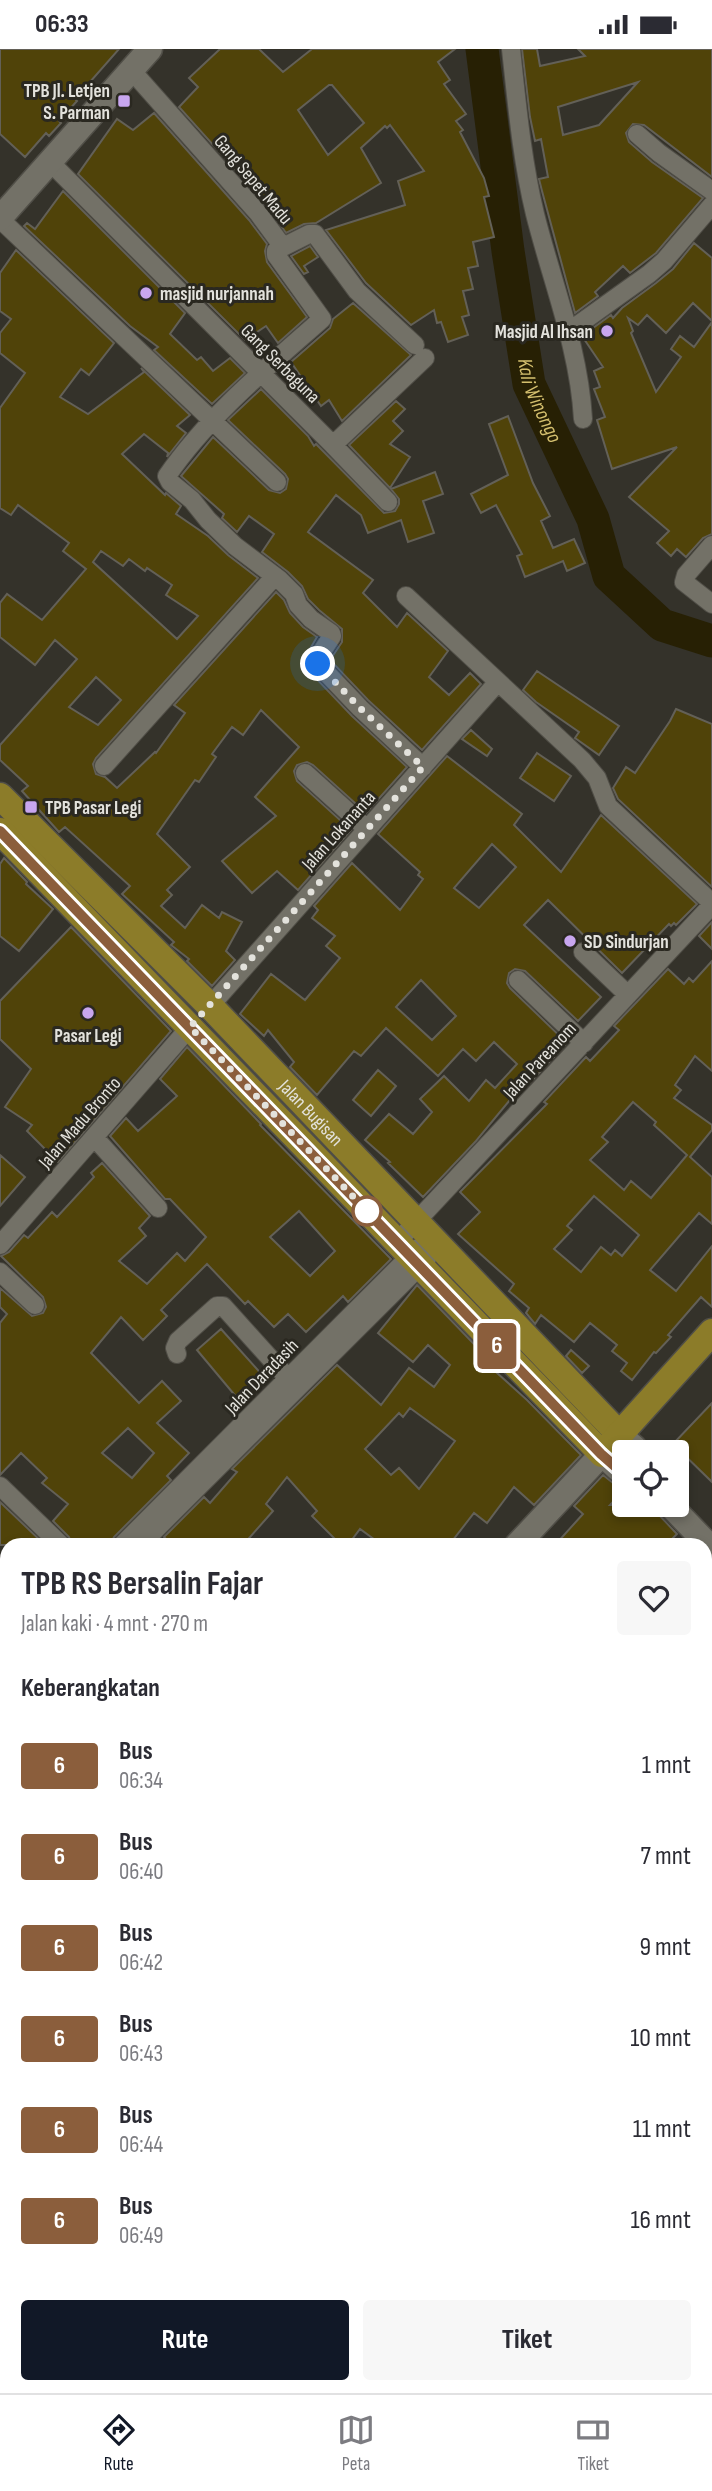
<!DOCTYPE html>
<html lang="id">
<meta charset="utf-8">
<style>
body{margin:0;font-family:"Sofia Sans Condensed",sans-serif;background:#f7f7f7;color:#2b2b33;height:100vh;display:flex;flex-direction:column;font-size:26px;white-space:nowrap}
*{box-sizing:border-box;margin:0}
p{font-size:23px;color:#7c7c81}
.icon{flex:none;width:38px;height:38px;fill:none;stroke:currentColor;stroke-width:2;stroke-linecap:round;stroke-linejoin:round}
.map{position:relative;flex:1;overflow:hidden}
.drawer{position:absolute;left:0px;top:1489px;width:712px;height:856px;display:flex;flex-direction:column;background:#fff;border-radius:21px 21px 0 0;box-shadow:0 4px 10px #0003}
.drawer>*{flex:none}
.badge{padding:0 14px;border-radius:5px;font-size:24px;line-height:46px}
.buttons{position:absolute;left:612px;top:1391px;display:grid;gap:14px}
.buttons a{display:grid;place-items:center;width:77px;height:77px;border-radius:7px;background:#fff;box-shadow:0 4px 10px #0003;font-size:35px}
.you{position:absolute;width:35px;height:35px;margin:-18px;border:5px solid #fff;border-radius:50%;background:#1a73e8;box-shadow:0 0 0 10px #1a73e833}
.map>.badge{position:absolute;translate:-50% -50%;box-shadow:0 0 0 4px #fff}
h2{padding:0 21px;font-size:26px;line-height:63px}
.round{display:grid;place-items:center;flex:none;width:74px;height:74px;border-radius:7px;background:#f7f7f7}
.summary{display:flex;align-items:center;justify-content:space-between;height:119px;padding:0 21px}
h1{font-size:33px;font-weight:700;line-height:52px}
.cta{display:flex;gap:14px;margin-top:auto;padding:14px 21px}
.cta a{flex:1;height:80px;border-radius:7px;background:#111827;color:#fff;font-size:28px;font-weight:700;line-height:80px;text-align:center}
.cta a+a{background:#f7f7f7;color:#2b2b33}
ul{padding:0;list-style:none}
li{display:flex;align-items:center;gap:21px;height:91px;padding:0 21px}
li div{flex:1}
li b{display:block;font-size:26px}
li em{font-style:normal}
li .badge{min-width:77px;font-weight:700;text-align:center}
.status{display:flex;justify-content:space-between;align-items:center;height:49px;padding:0 35px;background:#fff;direction:ltr}
.status svg{height:19px;fill:currentColor}
.tabs{display:flex;justify-content:space-around;align-items:center;height:98px;border-top:2px solid #e1e1e2;background:#fff;font-size:19px;color:#7c7c81}
.tabs a{display:grid;justify-items:center;gap:4px}
.tabs .selected{color:#111827}
.map>svg:first-child{display:block}
.lines{fill:none;stroke-linecap:round;stroke-linejoin:round}
.stream{stroke:#272004;stroke-width:5}
.river{stroke:#272004;stroke-width:33}
.building{fill:#504309;stroke:#636057;stroke-width:2;fill-rule:evenodd}
.street-casing{stroke:#504e47;stroke-width:20}
.secondary-casing{stroke:#504e47;stroke-width:27}
.primary-casing{stroke:#504e47;stroke-width:29}
.street{stroke:#737167;stroke-width:18}
.secondary{stroke:#737167;stroke-width:24}
.primary{stroke:#8c7c29;stroke-width:26}
.line-casing{stroke:#fff;stroke-width:16}
.line{stroke:#8b5e3c;stroke-width:10}
.walk{stroke:#e3e2dc;stroke-width:7;stroke-dasharray:0 12.6}
.poi-dot{fill:#c8a6ef;stroke:#2a2820;stroke-width:2.5}
.stop-dot{fill:#fff;stroke:#8b5e3c;stroke-width:3.5}
.labels{text-anchor:middle;stroke-width:6;stroke-linejoin:round;paint-order:stroke}
.poi-label{font-size:19px;font-weight:bold;fill:#e3e2dc;stroke:#2a2820;text-anchor:start}
.street-label{font-size:19px;fill:#e3e2dc;stroke:#2a2820}
.water-label{font-size:21px;font-style:italic;fill:#d4bf6e;stroke:#2a2820}
</style>
<div class="status"><b>06:33</b><svg viewBox="0 0 49 12"><path d="M0 12V9h3v3zM5 12V6h3v6zM10 12V3h3v9zM15 12V0h3v12zM26 1h20v11H26zM47 4h2v5h-2z"/></svg></div>
<div class="map">
<svg width="712" height="2344" viewBox="0 0 712 2344">
<rect width="100%" height="100%" fill="#34322a"/>
<g class="lines">
<path class="stream" d="M 0,2339 L 7,2344"/>
<path class="river" id="s1" d="M 482,0 L 508,202 L 529,335 L 593,470 L 609,527 L 662,576 L 712,592"/>
</g>
<path class="building" d="M 0,0 L 119,0 L 75,50 L 77,52 L 59,72 L 61,74 L 49,87 L 46,84 L 25,108 L 0,85 Z
M 220,0 L 259,0 L 283,23 L 312,0 L 455,0 L 438,13 L 450,31 L 444,35 L 466,65 L 456,72 L 463,81 L 460,83 L 484,129 L 489,147 L 484,148 L 494,188 L 473,193 L 478,217 L 468,219 L 473,240 L 463,242 L 469,266 L 462,268 L 468,286 L 448,293 L 441,273 L 437,274 L 434,261 L 411,276 L 366,234 L 326,181 L 405,156 L 398,132 L 424,122 L 390,76 L 387,79 L 385,77 L 361,99 L 381,134 L 316,174 L 304,175 L 286,184 L 267,156 L 179,58 L 198,38 L 189,29 ZM 329,36 L 332,36 L 364,74 L 328,106 L 298,61 Z
M 522,0 L 537,0 L 540,17 L 585,7 L 578,0 L 712,0 L 712,128 L 644,76 L 633,75 L 626,84 L 629,93 L 652,113 L 703,149 L 656,204 L 630,224 L 623,217 L 595,243 L 598,247 L 575,264 L 542,142 L 539,130 L 548,128 L 541,90 L 535,92 L 530,68 ZM 638,33 L 599,76 L 563,86 L 558,58 Z
M 154,64 L 249,171 L 267,195 L 265,202 L 267,213 L 307,268 L 278,294 L 266,277 L 245,291 L 78,125 L 117,70 L 133,81 Z
M 63,142 L 185,264 L 170,285 L 197,311 L 201,308 L 213,322 L 230,309 L 245,324 L 212,355 L 154,301 L 158,298 L 130,277 L 24,177 L 27,174 L 35,180 Z
M 694,194 L 712,209 L 712,272 L 693,254 L 666,284 L 647,266 L 638,276 L 628,269 L 633,282 L 631,284 L 656,343 L 681,308 L 671,300 L 680,287 L 694,298 L 712,273 L 712,485 L 703,489 L 686,508 L 677,500 L 671,507 L 657,494 L 669,482 L 629,448 L 677,398 L 612,420 L 597,371 L 605,368 L 594,340 L 600,338 L 594,322 L 603,318 L 582,287 L 611,266 L 613,269 L 622,259 L 656,234 L 673,220 Z
M 310,197 L 318,208 L 304,217 L 308,223 L 304,225 L 291,207 Z
M 16,201 L 114,294 L 89,326 L 81,320 L 60,348 L 88,365 L 144,323 L 141,319 L 190,366 L 177,377 L 186,384 L 167,408 L 168,404 L 144,385 L 122,405 L 165,446 L 166,444 L 181,457 L 176,465 L 208,487 L 228,506 L 258,529 L 96,709 L 93,715 L 96,725 L 105,728 L 117,739 L 155,703 L 156,704 L 185,664 L 174,656 L 276,543 L 284,551 L 290,564 L 303,578 L 317,588 L 307,605 L 306,612 L 310,623 L 352,667 L 407,718 L 366,764 L 313,716 L 307,713 L 297,716 L 294,722 L 297,732 L 351,781 L 298,841 L 277,822 L 252,844 L 222,812 L 276,767 L 255,748 L 299,698 L 261,661 L 243,686 L 232,678 L 212,705 L 216,708 L 199,733 L 195,731 L 157,785 L 190,818 L 167,841 L 172,846 L 161,857 L 185,879 L 202,856 L 219,869 L 222,863 L 242,873 L 226,902 L 235,911 L 212,937 L 187,912 L 189,910 L 171,896 L 174,893 L 122,845 L 130,837 L 65,778 L 59,783 L 22,742 L 28,737 L 0,711 L 0,696 L 77,610 L 55,591 L 35,616 L 0,588 L 0,554 L 7,545 L 42,571 L 86,520 L 63,502 L 69,494 L 18,456 L 11,466 L 0,459 L 0,359 L 25,324 L 0,304 L 0,284 L 11,270 L 0,262 L 0,224 ZM 101,502 L 123,517 L 129,510 L 145,522 L 147,519 L 172,536 L 166,546 L 198,567 L 177,590 L 93,513 ZM 96,628 L 121,651 L 98,676 L 69,658 Z
M 353,254 L 411,306 L 342,372 L 329,351 L 321,357 L 291,313 L 330,279 L 333,270 Z
M 261,340 L 308,387 L 314,397 L 316,395 L 384,464 L 395,462 L 399,455 L 399,450 L 391,440 L 435,423 L 443,445 L 423,452 L 434,484 L 408,493 L 401,471 L 368,484 L 361,466 L 336,446 L 308,483 L 373,531 L 363,544 L 397,578 L 407,564 L 448,602 L 429,628 L 449,646 L 470,624 L 481,635 L 422,701 L 368,651 L 330,611 L 342,593 L 342,580 L 319,561 L 308,550 L 302,537 L 288,523 L 262,503 L 274,485 L 249,467 L 237,483 L 222,469 L 224,465 L 181,427 L 213,388 L 269,441 L 280,444 L 286,440 L 288,430 L 285,425 L 228,371 Z
M 396,352 L 405,360 L 393,372 L 403,382 L 390,395 L 410,408 L 390,439 L 349,396 Z
M 508,367 L 533,434 L 550,467 L 541,472 L 553,499 L 574,490 L 585,514 L 567,522 L 563,512 L 525,528 L 517,507 L 522,505 L 496,456 L 481,464 L 471,445 L 508,426 L 489,375 Z
M 537,622 L 619,677 L 599,706 L 575,689 L 579,683 L 536,653 L 523,641 Z
M 676,660 L 712,675 L 712,838 L 618,750 L 613,739 L 626,718 L 635,724 L 670,672 Z
M 471,681 L 492,700 L 487,707 L 462,690 Z
M 537,704 L 571,727 L 554,752 L 520,729 Z
M 447,707 L 522,765 L 514,776 L 561,823 L 601,766 L 697,855 L 676,876 L 674,874 L 671,877 L 669,875 L 622,924 L 548,851 L 524,876 L 601,948 L 578,972 L 525,922 L 515,920 L 509,924 L 507,934 L 510,939 L 567,994 L 527,1037 L 524,1034 L 476,1092 L 423,1148 L 388,1114 L 390,1113 L 365,1091 L 389,1065 L 413,1085 L 432,1063 L 420,1050 L 444,1027 L 469,1052 L 486,1031 L 495,1039 L 517,1015 L 494,993 L 476,1012 L 463,1000 L 438,1027 L 386,979 L 361,1007 L 354,1002 L 317,1046 L 290,1018 L 294,1013 L 268,981 L 264,987 L 240,965 L 271,925 L 305,951 L 340,909 L 326,897 L 335,887 L 312,869 L 318,861 L 314,857 L 352,814 L 400,861 L 423,830 L 418,826 L 420,823 L 378,785 ZM 492,795 L 516,818 L 479,859 L 454,839 ZM 421,931 L 456,967 L 432,991 L 396,958 Z
M 4,809 L 27,833 L 26,835 L 53,860 L 19,902 L 0,887 L 0,815 Z
M 712,873 L 712,900 L 699,887 Z
M 71,878 L 171,982 L 58,1113 L 27,1082 L 32,1076 L 5,1058 L 31,1020 L 0,990 L 0,952 Z
M 712,912 L 712,1022 L 695,1007 L 675,1036 L 681,1041 L 674,1049 L 712,1076 L 712,1081 L 690,1108 L 712,1128 L 712,1175 L 699,1164 L 650,1221 L 676,1242 L 712,1197 L 712,1258 L 701,1248 L 668,1286 L 671,1288 L 656,1304 L 654,1303 L 632,1331 L 621,1322 L 627,1314 L 612,1302 L 617,1296 L 590,1274 L 574,1293 L 541,1266 L 535,1275 L 526,1264 L 529,1259 L 509,1242 L 514,1235 L 458,1185 L 480,1163 L 460,1143 L 547,1055 L 544,1053 L 586,1008 L 590,1012 L 619,981 L 614,977 L 668,920 L 684,935 L 689,929 L 693,933 ZM 633,1053 L 656,1073 L 654,1076 L 687,1106 L 651,1149 L 631,1132 L 624,1141 L 590,1111 L 608,1093 L 602,1088 ZM 594,1147 L 639,1186 L 622,1207 L 615,1201 L 611,1206 L 601,1198 L 581,1223 L 554,1200 L 572,1181 L 567,1177 Z
M 187,998 L 261,1075 L 260,1076 L 391,1210 L 348,1253 L 343,1247 L 306,1283 L 288,1265 L 274,1278 L 248,1252 L 245,1255 L 207,1215 L 161,1261 L 167,1267 L 143,1291 L 121,1268 L 91,1304 L 139,1354 L 162,1332 L 181,1352 L 157,1374 L 189,1404 L 167,1427 L 171,1431 L 114,1488 L 110,1496 L 72,1496 L 69,1488 L 53,1472 L 68,1455 L 42,1434 L 47,1429 L 21,1404 L 0,1426 L 0,1274 L 7,1265 L 0,1258 L 0,1239 L 32,1267 L 43,1264 L 46,1258 L 43,1248 L 1,1207 L 9,1203 L 24,1186 L 28,1189 L 52,1163 L 57,1168 L 94,1128 L 91,1124 L 102,1114 L 150,1167 L 139,1179 L 146,1187 L 119,1212 L 147,1235 L 177,1204 L 185,1212 L 206,1188 L 170,1150 L 165,1150 L 110,1087 L 126,1069 L 138,1082 L 177,1047 L 160,1030 ZM 299,1162 L 335,1202 L 310,1227 L 270,1188 ZM 128,1379 L 154,1404 L 132,1429 L 102,1404 Z
M 378,1021 L 396,1037 L 371,1067 L 353,1051 Z
M 0,1106 L 25,1128 L 0,1157 Z
M 417,1236 L 499,1321 L 496,1323 L 527,1351 L 581,1406 L 534,1456 L 514,1438 L 487,1474 L 474,1464 L 449,1496 L 382,1496 L 360,1480 L 348,1496 L 328,1496 L 334,1489 L 312,1467 L 317,1462 L 287,1428 L 266,1455 L 273,1462 L 243,1496 L 172,1496 L 164,1488 L 204,1448 L 210,1454 L 237,1423 L 232,1420 L 337,1316 L 381,1356 L 409,1319 L 434,1338 L 450,1316 L 428,1296 L 413,1313 L 378,1284 ZM 410,1359 L 455,1392 L 419,1440 L 399,1419 L 391,1426 L 365,1400 L 399,1364 L 403,1368 Z
M 221,1280 L 264,1328 L 238,1350 L 197,1301 Z
M 571,1301 L 589,1317 L 582,1324 L 566,1307 Z
M 712,1354 L 712,1433 L 673,1395 Z
M 603,1426 L 623,1442 L 610,1456 L 656,1456 L 659,1466 L 677,1485 L 666,1496 L 555,1496 L 583,1465 L 574,1457 Z
M 0,1453 L 45,1496 L 0,1496 Z"/>
<g class="lines">
<defs>
<path id="street" d="M 511,0 C 517,56 522,111 535,165 C 552,233 579,299 583,370
M 132,22 L 258,164 L 283,198 L 276,202 L 276,206 L 322,270 C 269,317 208,367 167,427 L 170,433 L 192,451 L 208,471 L 235,497 L 280,531 L 294,545 L 298,556 L 311,570 L 331,584 L 332,587 L 317,610 L 318,615 L 360,659 L 423,718
M 637,85 L 659,104 L 712,142
M 50,113 L 333,396 L 425,309
M 0,170 L 277,433
M 283,198 L 309,185 L 315,185 L 357,242 L 415,296
M 568,283 L 649,225 L 664,212 L 712,156
M 333,396 L 388,453
M 712,496 L 686,526 L 684,533 L 712,555
M 406,547 L 582,711 L 597,729 L 608,757 L 712,854
M 104,717 L 275,527
M 305,724 L 367,780
M 583,903 L 628,946
M 518,931 L 584,994
M 210,957 L 497,634
M 94,1088 L 158,1159
M 397,1193 L 712,856
M 0,1196 L 190,978
M 0,1223 L 35,1256
M 177,1305 L 175,1299 L 178,1292 L 217,1257 L 223,1257 L 287,1328
M 0,1437 L 61,1496
M 122,1496 L 418,1199
M 140,1496 L 427,1210
M 705,1559 L 712,1552
M 0,1659 L 7,1652
M 13,2338 L 20,2344"/>
<path id="secondary" d="M 0,169 L 150,0
M 620,1386 L 635,1399 L 636,1404
M 670,1456 L 712,1500
M 517,1496 L 602,1405 L 618,1420 L 625,1420
M 0,2059 L 7,2052"/>
<g id="primary">
<path id="s2" d="M 0,747 L 210,957 L 620,1386"/>
<path d="M 0,782 L 602,1405 L 712,1283"/>
</g>
</defs>
<use href="#street" class="street-casing"/>
<use href="#secondary" class="secondary-casing"/>
<use href="#primary" class="primary-casing"/>
<use href="#street" class="street"/>
<use href="#secondary" class="secondary"/>
<use href="#primary" class="primary"/>
</g>
<g class="lines">
<defs>
<path id="line" d="M 0,782 L 601,1405 L 618,1420 L 625,1420"/>
</defs>
<use href="#line" class="line-casing"/>
<use href="#line" class="line"/>
<path class="walk" d="M 318,615 L 360,659 L 423,718 L 190,978 L 367,1162"/>
</g>
<g class="poi-dot">
<rect x="117" y="45" width="14" height="14" rx="3.5"/>
<circle cx="146" cy="244" r="7"/>
<circle cx="607" cy="282" r="7"/>
<rect x="24" y="751" width="14" height="14" rx="3.5"/>
<circle cx="570" cy="892" r="7"/>
<circle cx="88" cy="964" r="7"/>
</g>
<circle class="stop-dot" cx="367" cy="1162" r="14"/>
<g class="labels">
<g class="poi-label">
<text x="110" y="48" text-anchor="end">TPB Jl. Letjen<tspan x="110" dy="22">S. Parman</tspan></text>
<text x="160" y="251">masjid nurjannah</text>
<text x="593" y="289" text-anchor="end">Masjid Al Ihsan</text>
<text x="45" y="765">TPB Pasar Legi</text>
<text x="584" y="899">SD Sindurjan</text>
<text x="88" y="993" text-anchor="middle">Pasar Legi</text>
</g>
<g class="street-label">
<text transform="translate(254 130) rotate(50)" y="7">Gang Sepet Madu</text>
<text transform="translate(281 314) rotate(45)" y="7">Gang Serbaguna</text>
<text transform="translate(338 781) rotate(-48)" y="7">Jalan Lokananta</text>
<text transform="translate(539 1011) rotate(-47)" y="7">Jalan Pareanom</text>
<text dy="7" stroke="none"><textPath href="#s2" startOffset="444">Jalan Bugisan</textPath></text>
<text transform="translate(79 1073) rotate(-49)" y="7">Jalan Madu Bronto</text>
<text transform="translate(261 1327) rotate(-46)" y="7">Jalan Daradasih</text>
</g>
<g class="water-label">
<text dy="7" stroke="none"><textPath href="#s1" startOffset="357">Kali Winongo</textPath></text>
</g>
</g>
</svg>
<div class="buttons">
<a><svg class="icon" aria-label="locate" viewBox="0 0 24 24"><circle cx="12" cy="12" r="6"/><path d="M12 2v4M12 18v4M2 12h4M18 12h4"/></svg></a>
</div>
<div class="you" style="left:318px;top:615px"></div>
<b class="badge" style="left:497px;top:1297px;background:#8b5e3c;color:#fff">6</b>
<section class="drawer">
<div class="summary"><div><h1>TPB RS Bersalin Fajar</h1><p>Jalan kaki · 4 mnt · 270 m</p></div><a class="round"><svg class="icon" aria-label="heart" viewBox="0 0 24 24"><path d="M12 20l-8-8c-3-5 5-10 8-4 3-6 11-1 8 4z"/></svg></a></div>
<h2>Keberangkatan</h2>
<ul>
<li><span class="badge" style="background:#8b5e3c;color:#fff">6</span><div><b>Bus</b><p>06:34</p></div><em>1 mnt</em></li>
<li><span class="badge" style="background:#8b5e3c;color:#fff">6</span><div><b>Bus</b><p>06:40</p></div><em>7 mnt</em></li>
<li><span class="badge" style="background:#8b5e3c;color:#fff">6</span><div><b>Bus</b><p>06:42</p></div><em>9 mnt</em></li>
<li><span class="badge" style="background:#8b5e3c;color:#fff">6</span><div><b>Bus</b><p>06:43</p></div><em>10 mnt</em></li>
<li><span class="badge" style="background:#8b5e3c;color:#fff">6</span><div><b>Bus</b><p>06:44</p></div><em>11 mnt</em></li>
<li><span class="badge" style="background:#8b5e3c;color:#fff">6</span><div><b>Bus</b><p>06:49</p></div><em>16 mnt</em></li>
</ul>
<div class="cta"><a>Rute</a><a>Tiket</a></div>
</section>
</div>
<nav class="tabs">
<a class="selected"><svg class="icon" aria-label="directions" viewBox="0 0 24 24"><path d="M12 3l9 9-9 9-9-9zM9 14v-3h6M13 9l2 2-2 2"/></svg>Rute</a>
<a><svg class="icon" aria-label="map" viewBox="0 0 24 24"><path d="M3 6l6-2 6 2 6-2v14l-6 2-6-2-6 2zM9 4v14M15 6v14"/></svg>Peta</a>
<a><svg class="icon" aria-label="tickets" viewBox="0 0 24 24"><path d="M3 7h18v10H3zM15 7v10"/></svg>Tiket</a>
</nav>
